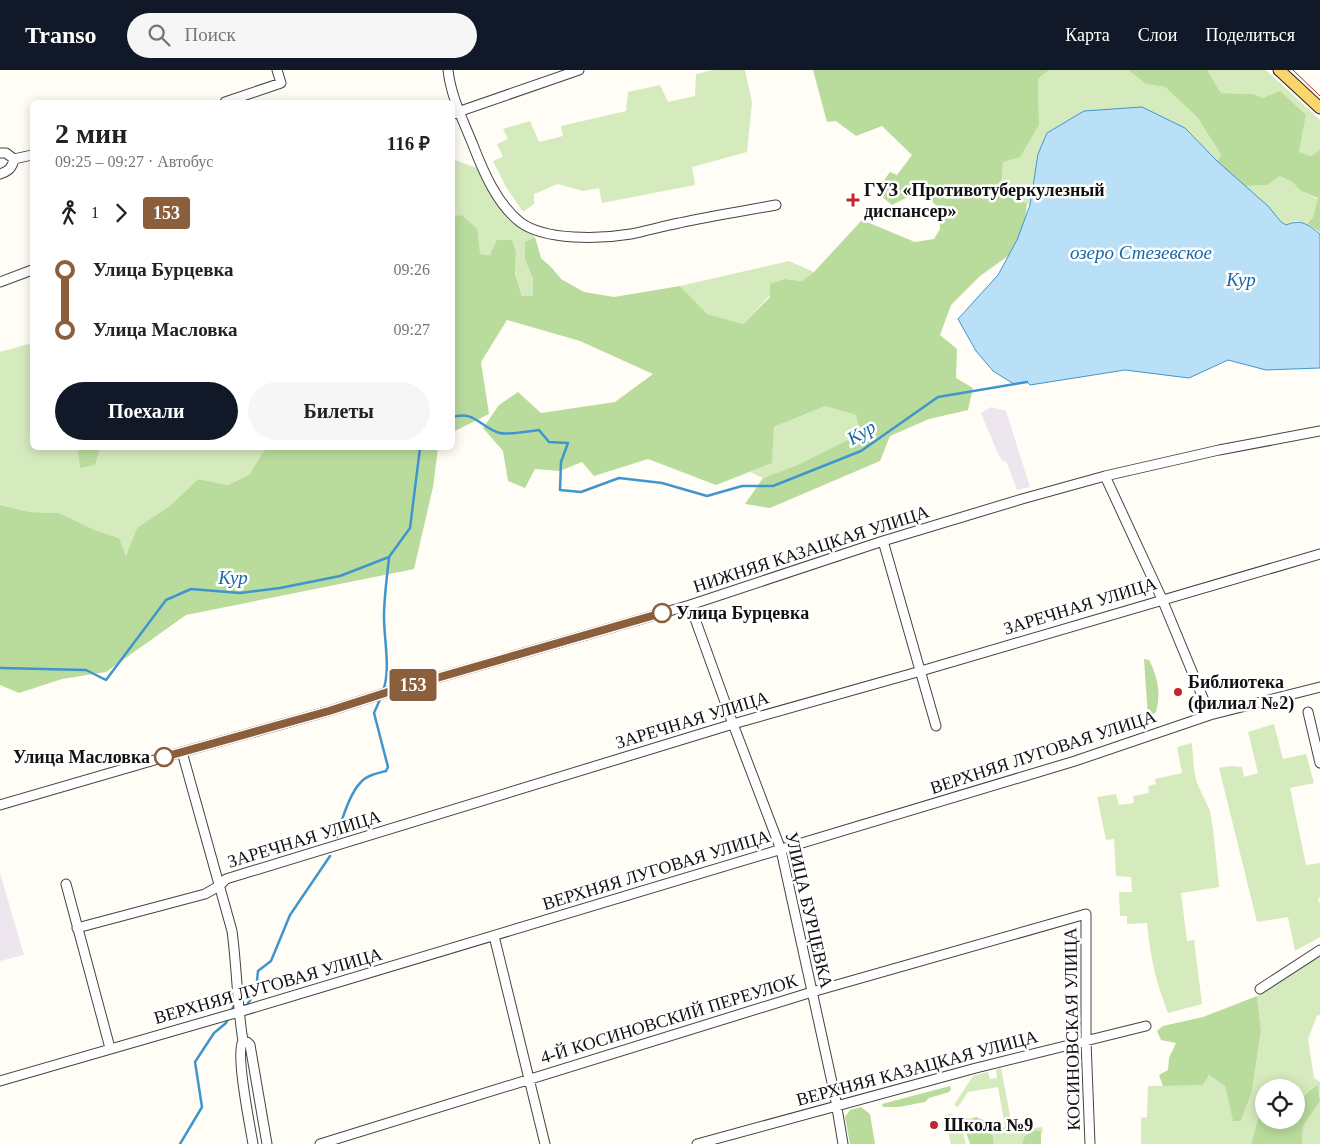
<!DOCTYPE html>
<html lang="ru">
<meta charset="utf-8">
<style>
body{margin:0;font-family:Georgia,serif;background:#f6f6f6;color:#222;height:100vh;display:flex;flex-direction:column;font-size:19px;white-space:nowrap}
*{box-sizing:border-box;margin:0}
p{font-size:16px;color:#767676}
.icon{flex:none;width:28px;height:28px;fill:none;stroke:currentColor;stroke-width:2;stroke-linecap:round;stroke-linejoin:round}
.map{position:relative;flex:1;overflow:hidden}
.details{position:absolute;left:30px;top:30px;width:425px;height:350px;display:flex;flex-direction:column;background:#fff;border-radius:8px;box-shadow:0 2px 12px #0003}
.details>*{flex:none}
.badge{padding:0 10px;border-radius:4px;font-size:18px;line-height:32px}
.buttons{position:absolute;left:1255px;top:1009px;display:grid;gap:10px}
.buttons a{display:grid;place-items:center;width:50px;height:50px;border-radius:50%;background:#fff;box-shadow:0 2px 12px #0003;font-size:25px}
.map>.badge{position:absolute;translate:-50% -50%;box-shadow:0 0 0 2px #fff}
.legs{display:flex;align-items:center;gap:8px;height:55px;padding:0 25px;font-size:16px}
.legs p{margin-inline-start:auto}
.head{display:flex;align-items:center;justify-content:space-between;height:85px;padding:0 25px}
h1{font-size:28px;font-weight:700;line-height:38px}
.cta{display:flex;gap:10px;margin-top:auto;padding:10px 25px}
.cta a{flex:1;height:58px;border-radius:30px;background:#111827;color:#fff;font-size:20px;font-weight:700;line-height:58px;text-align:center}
.cta a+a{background:#f6f6f6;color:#222}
ul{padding:0 25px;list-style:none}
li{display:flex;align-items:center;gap:18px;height:60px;font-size:19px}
li i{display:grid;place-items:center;width:8px;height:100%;margin:0 6px;background:currentColor}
li i::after{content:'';width:12px;height:12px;margin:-6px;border:4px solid;border-radius:50%;background:#fff}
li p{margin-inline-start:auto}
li:first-child i{background:linear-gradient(#0000 50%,currentColor 0)}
li:last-child i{background:linear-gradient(currentColor 50%,#0000 0)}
header{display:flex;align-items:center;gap:30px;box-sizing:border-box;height:70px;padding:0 25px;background:#111827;color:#fff}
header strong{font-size:24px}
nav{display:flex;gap:28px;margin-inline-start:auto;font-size:18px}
.search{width:350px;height:45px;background:#f6f6f6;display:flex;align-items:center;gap:12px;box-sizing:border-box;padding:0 18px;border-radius:28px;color:#767676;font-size:19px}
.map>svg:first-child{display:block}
.industrial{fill:#eee6ef}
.green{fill:#d5ebbd}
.forest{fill:#b9dc9c}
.water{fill:#b9e0f7;stroke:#3f96cf}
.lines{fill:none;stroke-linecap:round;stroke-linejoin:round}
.stream{stroke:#3f96cf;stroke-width:2.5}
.minor-casing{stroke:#444;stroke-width:11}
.major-casing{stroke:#222;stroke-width:13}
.minor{stroke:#fff;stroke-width:9}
.major{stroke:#f9d66b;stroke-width:11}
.tram{stroke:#c4262e;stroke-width:1}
.line-1-casing{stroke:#fff;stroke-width:11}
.line-1{stroke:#8b5e3c;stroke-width:8}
.poi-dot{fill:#c4262e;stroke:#fff;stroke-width:2}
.stop-1-dot{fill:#fff;stroke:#8b5e3c;stroke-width:2.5}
.labels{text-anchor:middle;stroke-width:5;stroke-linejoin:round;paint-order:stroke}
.poi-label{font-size:18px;font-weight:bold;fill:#111;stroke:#fff;text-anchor:start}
.street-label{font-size:18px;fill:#111;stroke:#fff}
.stop-label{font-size:18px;font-weight:bold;fill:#111;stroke:#fff;text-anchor:start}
.water-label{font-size:19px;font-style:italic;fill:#1768a6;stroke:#fff}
</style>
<header>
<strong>Transo</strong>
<div class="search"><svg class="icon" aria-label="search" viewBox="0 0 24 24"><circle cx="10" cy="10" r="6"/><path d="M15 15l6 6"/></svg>Поиск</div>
<nav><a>Карта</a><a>Слои</a><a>Поделиться</a></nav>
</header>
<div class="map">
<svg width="1320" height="1074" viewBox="0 0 1320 1074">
<rect width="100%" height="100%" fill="#fffdf5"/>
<path class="industrial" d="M 991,337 L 1006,341 L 1030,417 L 1017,420 L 1006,391 L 1003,391 L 998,384 L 981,343 Z
M 0,803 L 24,885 L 0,891 Z"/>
<path class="green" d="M 713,0 L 745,0 L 752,32 L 747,82 L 692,97 L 695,115 L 602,133 L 599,118 L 583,121 L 558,114 L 534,124 L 534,134 L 523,142 L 506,117 L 493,91 L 503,87 L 497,74 L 508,69 L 503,59 L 530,51 L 539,72 L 563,66 L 561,56 L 626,41 L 628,22 L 660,15 L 668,32 L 695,26 L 696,4 Z
M 1049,0 L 1128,0 L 1146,14 L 1165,17 L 1197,47 L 1221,85 L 1217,91 L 1185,58 L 1038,84 L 1030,135 L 1027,134 L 1001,119 L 1003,91 L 1039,55 L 1038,9 Z
M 1207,0 L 1266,0 L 1320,50 L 1320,80 L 1311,86 L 1299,82 L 1306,45 L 1253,24 L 1221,23 Z
M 452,89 L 483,100 L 520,156 L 535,167 L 525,172 L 525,190 L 533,209 L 533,226 L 522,226 L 515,201 L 516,182 L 490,185 L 480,184 L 462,145 L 453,146 Z
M 1280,106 L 1292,112 L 1301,121 L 1318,129 L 1313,147 L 1307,154 L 1296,151 L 1286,155 L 1281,152 L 1268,136 L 1245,116 L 1267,115 Z
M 789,191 L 814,202 L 801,211 L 785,209 L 743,254 L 706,244 L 680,216 Z
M 32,273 L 32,378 L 266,378 L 266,379 L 249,405 L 228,415 L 198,409 L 171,435 L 137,458 L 126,487 L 119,468 L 95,460 L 59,443 L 30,442 L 0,435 L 0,282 Z
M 825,336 L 856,345 L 861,364 L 795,396 L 763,408 L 750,402 L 772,393 L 774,357 Z
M 1274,654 L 1283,689 L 1306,684 L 1314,713 L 1290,718 L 1306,795 L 1320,793 L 1320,828 L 1318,829 L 1320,834 L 1320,867 L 1295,881 L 1288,847 L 1257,852 L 1219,698 L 1230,696 L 1242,697 L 1244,707 L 1258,703 L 1248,662 Z
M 1192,673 L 1194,700 L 1197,713 L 1210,741 L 1213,759 L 1219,817 L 1181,823 L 1187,871 L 1194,870 L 1202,934 L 1168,943 C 1156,913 1150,886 1147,853 L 1127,854 L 1127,846 L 1120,846 L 1119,822 L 1132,822 L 1131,807 L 1116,806 L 1114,769 L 1106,770 L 1097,727 L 1116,724 L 1119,735 L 1134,733 L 1133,726 L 1149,723 L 1148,716 L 1156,714 L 1155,709 L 1182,703 L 1177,677 Z
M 1320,885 L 1320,945 L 1317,946 L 1308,969 L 1314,1008 L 1320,1012 L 1320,1028 L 1318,1015 L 1310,1020 L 1296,1035 L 1296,1018 L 1264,1018 L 1264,1034 L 1262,1035 L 1251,1074 L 1141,1074 L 1141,1048 L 1147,1047 L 1148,1016 L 1203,1015 L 1209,1005 L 1225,1016 L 1233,1050 L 1252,1020 L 1261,962 L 1257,926 Z
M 1001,998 L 1013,1061 L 1042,1057 L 1043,1063 L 1035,1060 L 1027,1063 L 1022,1074 L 994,1074 L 993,1066 L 987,1058 L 992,1057 L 994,1060 L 1005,1057 L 998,1017 L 968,1022 L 958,1037 L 954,1035 L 973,1006 L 988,1002 L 990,1009 L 997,1008 L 996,1000 Z
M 1320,1031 L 1320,1074 L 1302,1074 L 1303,1056 Z
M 950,1044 L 955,1046 L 961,1057 L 966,1074 L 951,1074 L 944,1045 Z"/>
<path class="forest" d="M 813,0 L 1049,0 L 1038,9 L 1039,55 L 1020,87 L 1003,92 L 1001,119 L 1027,134 L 1024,158 L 1008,186 L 980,206 L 951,235 L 940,265 L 957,279 L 956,308 L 973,318 L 968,340 L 929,349 L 890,366 L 880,391 L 770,438 L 745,434 L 763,408 L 795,396 L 860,364 L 856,345 L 825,336 L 774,357 L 772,393 L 716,415 L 648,389 L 594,406 L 582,392 L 560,401 L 535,399 L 525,418 L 508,411 L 503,381 L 483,358 L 499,335 L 518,322 L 541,343 L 615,332 L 653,304 L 580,271 L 507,250 L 481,292 L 489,344 L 453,362 L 453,146 L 462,145 L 477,159 L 480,184 L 490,185 L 497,170 L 512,170 L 516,182 L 515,203 L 522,226 L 533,226 L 533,209 L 525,190 L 525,172 L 535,167 L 541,188 L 552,198 L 561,209 L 584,222 L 614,227 L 680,216 L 707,244 L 743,254 L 770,227 L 770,214 L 785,209 L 801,211 L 814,202 L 862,150 L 915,172 L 934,169 L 940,159 L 939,137 L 918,122 L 892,135 L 880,125 L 879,117 L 890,102 L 897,105 L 912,85 L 882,56 L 856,66 L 836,51 L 827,52 Z
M 1128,0 L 1207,0 L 1221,23 L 1253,24 L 1263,28 L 1280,21 L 1306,45 L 1299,82 L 1311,86 L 1320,80 L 1320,162 L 1307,154 L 1313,147 L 1318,128 L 1301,121 L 1292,112 L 1280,106 L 1267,115 L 1245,116 L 1217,91 L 1221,85 L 1197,47 L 1165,17 L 1146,14 Z
M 78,378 L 100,378 L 95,395 L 80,398 Z
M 266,378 L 438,378 L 433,417 L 414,499 L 186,545 L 106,602 L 62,609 L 19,623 L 0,615 L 0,435 L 30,442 L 59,443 L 95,460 L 119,468 L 126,486 L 137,458 L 171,435 L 198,409 L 228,415 L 249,405 Z
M 1144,589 L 1149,590 C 1158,607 1161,624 1156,642 L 1148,648 Z
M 1257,926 L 1261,961 L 1252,1020 L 1241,1051 L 1233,1051 L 1225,1016 L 1209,1005 L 1203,1015 L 1163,1016 L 1159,1005 L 1168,1000 L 1169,988 L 1176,973 L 1161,970 L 1157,961 L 1163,956 L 1203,947 Z
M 1318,1015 L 1320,1031 L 1303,1056 L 1302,1074 L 1251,1074 L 1262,1035 L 1264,1034 L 1264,1050 L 1296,1050 L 1296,1035 L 1310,1020 Z
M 950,1016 L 951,1019 L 949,1022 L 929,1028 L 925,1032 L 899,1037 L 883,1037 L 882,1034 Z
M 861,1037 L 870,1044 L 875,1074 L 850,1074 L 845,1047 L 850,1040 Z
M 976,1047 L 983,1050 L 986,1057 L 993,1066 L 994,1074 L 970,1074 L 963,1053 L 963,1049 L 966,1048 L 969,1049 Z
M 1032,1060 L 1041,1061 L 1041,1074 L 1022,1074 L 1025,1066 Z"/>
<path class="water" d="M 1142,37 L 1185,58 L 1217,91 L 1268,136 L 1281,152 L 1286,155 C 1302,149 1307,154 1320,164 L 1320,298 L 1266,300 L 1228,290 L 1189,308 L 1125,300 L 1030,315 L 1027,312 L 1014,314 L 993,301 L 976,281 L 958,249 L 998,205 L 1017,170 L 1030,135 L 1038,84 L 1047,63 L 1084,41 Z"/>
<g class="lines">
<path class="stream" d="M 452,347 C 475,340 481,358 500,363 C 506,365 531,361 539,360 L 549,372 L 568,373 L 561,392 L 560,420 L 581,422 L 619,408 L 662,413 L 707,426 L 742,416 L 773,416 L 861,381 L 938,327 L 1027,312
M 0,598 L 86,600 L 106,610 L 166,530 L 191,519 L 240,523 L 280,518 L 340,506 L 389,487 L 410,458 L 420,378
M 383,621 C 391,599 384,571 384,547 C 384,527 387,507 389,488
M 337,767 C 341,752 350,723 361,712 C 367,705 378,703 386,701 L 388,697 L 374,643 L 381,627
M 231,942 L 233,937 L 247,935 L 256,921 L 258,901 L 271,891 L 290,845 L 330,786
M 180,1074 L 202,1037 L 195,992 L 214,963 L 226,953 L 229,947"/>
<defs>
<path id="minor" d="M 448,0 C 451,27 463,50 473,75 C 483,101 497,134 520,152 C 545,171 601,169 631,164 C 647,161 663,156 679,153 C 711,146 743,141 776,135
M 225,32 L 281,13 L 277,0
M 452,44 L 579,0
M 0,83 L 6,83 L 14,89 L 32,85
M 0,104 C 9,101 12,98 14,89
M 0,212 L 32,200
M 1105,406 L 1162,529 L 1210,645
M 883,471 L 936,656
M 690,535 L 733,654 L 781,780 L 835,1026 L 843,1074
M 1308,642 L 1320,693
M 182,682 L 232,861 C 237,898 237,935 243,971 C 235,982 250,1056 253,1074
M 0,735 L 182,682 L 329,641 L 388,622 L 690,535 L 883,471 L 1022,429 L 1105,406 L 1219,380 L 1320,361
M 66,814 L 110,978
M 77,858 L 205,824 L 219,816 L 226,809 L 733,654 L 921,601 L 1320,484
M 494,866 L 545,1074
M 1260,919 L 1320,880
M 243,971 L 247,972 L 250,975 L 267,1074
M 0,1011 L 239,942 L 1075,691 L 1210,645 L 1320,617
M 320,1074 L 812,922 L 1086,844 L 1086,971 L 1090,1074
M 697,1074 L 976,998 L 1146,956"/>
<path id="major" d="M 1279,0 L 1320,38"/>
</defs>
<use href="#minor" class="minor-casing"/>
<use href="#major" class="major-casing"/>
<use href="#minor" class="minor"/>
<use href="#major" class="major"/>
<path class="tram" d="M 1293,0 L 1320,26"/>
</g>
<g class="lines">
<defs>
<path id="line-1" d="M 164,687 L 329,641 L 388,622 L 662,543"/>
</defs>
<use href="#line-1" class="line-1-casing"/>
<use href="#line-1" class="line-1"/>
</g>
<g class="poi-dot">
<path d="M850.5 122.5h5v5h5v5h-5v5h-5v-5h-5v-5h5z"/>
<circle cx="1178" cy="622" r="5"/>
<circle cx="934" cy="1055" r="5"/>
</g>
<g class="stop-1-dot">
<circle cx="662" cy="543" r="9"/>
<circle cx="164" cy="687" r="9"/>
</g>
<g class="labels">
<g class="poi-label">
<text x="864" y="126">ГУЗ «Противотуберкулезный<tspan x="864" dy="21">диспансер»</tspan></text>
<text x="1188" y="618">Библиотека<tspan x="1188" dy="21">(филиал №2)</tspan></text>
<text x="944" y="1061">Школа №9</text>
</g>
<g class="street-label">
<text transform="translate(811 479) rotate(-18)" y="6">НИЖНЯЯ КАЗАЦКАЯ УЛИЦА</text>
<text transform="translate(1080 536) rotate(-17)" y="6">ЗАРЕЧНАЯ УЛИЦА</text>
<text transform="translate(692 650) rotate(-17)" y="6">ЗАРЕЧНАЯ УЛИЦА</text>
<text transform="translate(1043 682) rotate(-18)" y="6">ВЕРХНЯЯ ЛУГОВАЯ УЛИЦА</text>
<text transform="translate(304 769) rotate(-17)" y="6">ЗАРЕЧНАЯ УЛИЦА</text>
<text transform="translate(656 800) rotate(-17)" y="6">ВЕРХНЯЯ ЛУГОВАЯ УЛИЦА</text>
<text transform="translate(809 840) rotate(77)" y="6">УЛИЦА БУРЦЕВКА</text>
<text transform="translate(268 916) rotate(-16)" y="6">ВЕРХНЯЯ ЛУГОВАЯ УЛИЦА</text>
<text transform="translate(669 949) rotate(-17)" y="6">4-Й КОСИНОВСКИЙ ПЕРЕУЛОК</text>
<text transform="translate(1072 959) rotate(-91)" y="6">КОСИНОВСКАЯ УЛИЦА</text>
<text transform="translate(917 998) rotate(-15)" y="6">ВЕРХНЯЯ КАЗАЦКАЯ УЛИЦА</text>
</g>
<g class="stop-label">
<text x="676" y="549">Улица Бурцевка</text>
<text x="150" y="693" text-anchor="end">Улица Масловка</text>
</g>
<g class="water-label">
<text x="1141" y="189">озеро Стезевское</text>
<text x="1241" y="216">Кур</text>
<text transform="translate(861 362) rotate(-31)" y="7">Кур</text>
<text x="233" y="514">Кур</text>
</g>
</g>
</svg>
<div class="buttons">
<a><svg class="icon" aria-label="locate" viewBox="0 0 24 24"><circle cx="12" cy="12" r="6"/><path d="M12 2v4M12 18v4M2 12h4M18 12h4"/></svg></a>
</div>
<b class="badge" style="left:413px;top:615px;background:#8b5e3c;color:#fff">153</b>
<section class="details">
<div class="head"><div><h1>2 мин</h1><p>09:25 – 09:27 · Автобус</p></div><b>116 ₽</b></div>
<div class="legs"><svg class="icon" aria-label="walk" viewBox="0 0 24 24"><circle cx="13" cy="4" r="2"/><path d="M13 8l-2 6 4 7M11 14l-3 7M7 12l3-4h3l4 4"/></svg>1<svg class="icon" aria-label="forward" viewBox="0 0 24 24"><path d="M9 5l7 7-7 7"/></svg><b class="badge" style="background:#8b5e3c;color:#fff">153</b></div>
<ul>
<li><i style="color:#8b5e3c"></i><b>Улица Бурцевка</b><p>09:26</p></li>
<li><i style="color:#8b5e3c"></i><b>Улица Масловка</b><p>09:27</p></li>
</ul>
<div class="cta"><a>Поехали</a><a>Билеты</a></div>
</section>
</div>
